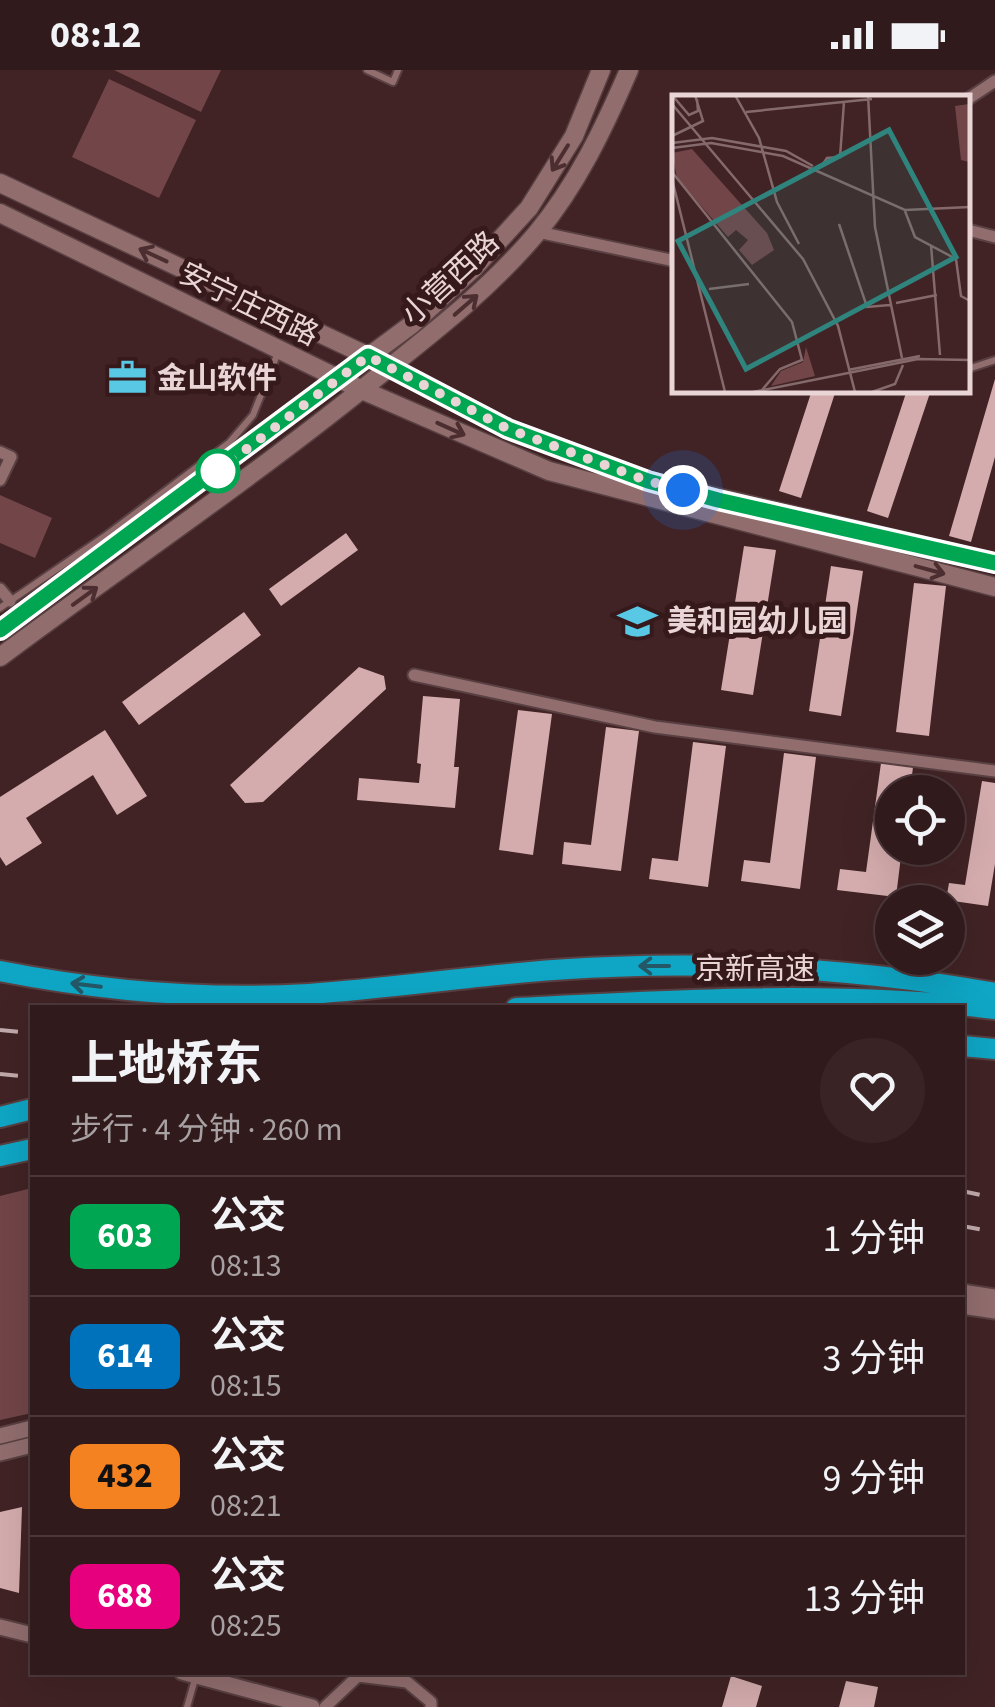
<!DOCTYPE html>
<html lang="zh">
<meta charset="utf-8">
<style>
body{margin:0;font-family:"Source Sans 3","Noto Sans SC",sans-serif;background:#392325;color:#f1f3f6;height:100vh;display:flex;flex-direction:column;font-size:38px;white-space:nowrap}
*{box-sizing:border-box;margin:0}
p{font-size:32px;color:#a8a1a3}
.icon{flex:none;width:55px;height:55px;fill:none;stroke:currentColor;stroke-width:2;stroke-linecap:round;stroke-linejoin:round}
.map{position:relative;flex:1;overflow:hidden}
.panel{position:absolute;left:30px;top:935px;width:935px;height:670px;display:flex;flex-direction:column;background:#311a1c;border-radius:0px;box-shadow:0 10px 40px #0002,0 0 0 2px #4c383b}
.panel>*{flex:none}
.badge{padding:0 20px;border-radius:15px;font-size:35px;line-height:65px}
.tools{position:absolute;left:875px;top:705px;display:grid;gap:20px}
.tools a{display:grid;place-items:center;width:90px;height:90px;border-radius:50%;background:#311a1c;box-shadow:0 10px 40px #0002,0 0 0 2px #4c383b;font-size:50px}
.you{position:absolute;width:50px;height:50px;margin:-25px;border:8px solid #fff;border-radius:50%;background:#1a73e8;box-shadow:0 0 0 15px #1a73e833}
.map>.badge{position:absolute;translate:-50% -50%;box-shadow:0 0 0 5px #fff}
.round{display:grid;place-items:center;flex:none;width:105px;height:105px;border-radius:52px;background:#392325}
.head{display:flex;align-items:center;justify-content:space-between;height:170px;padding:0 40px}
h1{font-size:48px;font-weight:700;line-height:75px}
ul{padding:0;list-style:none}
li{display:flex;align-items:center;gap:30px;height:120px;padding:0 40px;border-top:2px solid #4c383b}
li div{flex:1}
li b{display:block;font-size:38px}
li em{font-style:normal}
li .badge{min-width:110px;font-weight:700;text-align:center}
.status{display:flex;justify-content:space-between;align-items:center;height:70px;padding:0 50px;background:#311a1c;direction:ltr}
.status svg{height:28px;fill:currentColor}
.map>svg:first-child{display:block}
.green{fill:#724548}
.building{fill:#d4acad}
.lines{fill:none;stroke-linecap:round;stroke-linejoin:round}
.service-casing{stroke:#594042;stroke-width:10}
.minor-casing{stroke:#594042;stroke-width:15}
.tertiary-casing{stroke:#594042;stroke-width:19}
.secondary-casing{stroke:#594042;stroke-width:21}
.motorway-casing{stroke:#594042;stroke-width:24}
.service{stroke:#916d6e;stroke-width:6}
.minor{stroke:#916d6e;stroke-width:11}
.tertiary{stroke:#916d6e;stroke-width:15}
.secondary{stroke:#916d6e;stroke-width:18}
.motorway{stroke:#0fa6c5;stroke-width:20}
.rail{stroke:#c2aaac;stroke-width:4;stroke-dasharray:18 18;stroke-linecap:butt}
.oneway{stroke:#4d2e30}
.oneway2{stroke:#245867}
.line-casing{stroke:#fff;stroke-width:22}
.line{stroke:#00a651;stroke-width:15}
.walk{stroke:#ead5d6;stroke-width:10;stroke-dasharray:0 18}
.stop-dot{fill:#fff;stroke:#00a651;stroke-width:5}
.labels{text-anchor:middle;stroke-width:10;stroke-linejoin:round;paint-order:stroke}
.street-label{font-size:30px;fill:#ead5d6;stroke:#36191b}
.poi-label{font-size:30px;font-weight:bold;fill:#ead5d6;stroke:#36191b;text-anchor:start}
.inset-road{fill:none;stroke:#856a6c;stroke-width:2.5}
.view{fill:#30847e;fill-opacity:0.15;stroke:#30847e;stroke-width:5}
.inset-edge{fill:none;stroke:#ead5d6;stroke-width:5}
</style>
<div class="status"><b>08:12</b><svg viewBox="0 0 49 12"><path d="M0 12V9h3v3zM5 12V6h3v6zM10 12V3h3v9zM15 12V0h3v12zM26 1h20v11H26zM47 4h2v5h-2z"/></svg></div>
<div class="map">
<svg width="995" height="1637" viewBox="0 0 995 1637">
<rect width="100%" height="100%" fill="#412325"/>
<path class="green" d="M 114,0 L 221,0 L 201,42 Z
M 109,9 L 196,50 L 159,128 L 72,87 Z
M 0,425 L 52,448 L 35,488 L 0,473 Z
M 32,1118 L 32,1343 L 0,1350 L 0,1126 Z"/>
<path class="building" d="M 995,309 L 995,387 L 971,472 L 949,466 Z
M 812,320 L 836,320 L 801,428 L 779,421 Z
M 907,320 L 931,320 L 888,448 L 867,441 Z
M 346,463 L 358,480 L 281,536 L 269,519 Z
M 744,476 L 776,480 L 753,625 L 721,620 Z
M 831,496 L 863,501 L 841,646 L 809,641 Z
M 914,513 L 946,516 L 929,666 L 896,662 Z
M 244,542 L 261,565 L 139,655 L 122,632 Z
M 359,597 L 384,606 L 386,619 L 263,732 L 245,733 L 230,715 Z
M 423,626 L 460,629 L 454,697 L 459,697 L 455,738 L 357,730 L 359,708 L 419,713 L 421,694 L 417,693 Z
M 518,640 L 552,644 L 533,785 L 499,780 Z
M 606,657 L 639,661 L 621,801 L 562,794 L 564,772 L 591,775 Z
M 105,660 L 147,726 L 117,745 L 93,705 L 26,748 L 42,773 L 6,796 L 0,787 L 0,727 Z
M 693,672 L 726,676 L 708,817 L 649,809 L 652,788 L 678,791 Z
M 784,683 L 816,687 L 800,819 L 741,811 L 744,790 L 770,793 Z
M 881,693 L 913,697 L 910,722 L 892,722 L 892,778 L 902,778 L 896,827 L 837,820 L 840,799 L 866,802 Z
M 982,711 L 995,713 L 995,794 L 988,836 L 946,830 L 949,813 L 965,815 Z
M 22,1437 L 19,1523 L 0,1518 L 0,1442 Z
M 731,1606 L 762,1616 L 756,1637 L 722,1637 Z
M 846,1611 L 878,1617 L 874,1637 L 839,1637 Z"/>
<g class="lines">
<defs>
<path id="service" d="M 367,0 L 393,12 L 398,0
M 968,299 L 995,290
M 0,538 L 108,464 L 229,373 L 253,345 L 279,280
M 187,1637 L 195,1609"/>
<path id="minor" d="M 968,29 L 995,11
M 968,160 L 995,167
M 538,162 L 675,191
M 0,382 L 11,387 L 0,410
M 0,519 L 10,531
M 414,605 L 655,657 L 995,701
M 325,1637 L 358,1606 L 407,1612 L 431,1632 L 431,1637"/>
<path id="tertiary" d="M 962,1222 L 995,1227
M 962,1236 L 995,1241
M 0,1366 L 32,1358
M 0,1383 L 32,1375
M 0,1557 L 32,1565
M 182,1602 L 312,1637"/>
<path id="secondary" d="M 0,113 L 368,286
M 0,143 L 362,320 L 549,401 L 995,517
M 391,297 L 508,359 L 648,411 L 995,493
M 0,560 L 411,255 L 475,197 L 529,138 L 574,66 L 601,0
M 0,587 C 122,496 248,411 366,316 C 426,268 486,223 536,164 C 577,115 604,58 629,0"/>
<path id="motorway" d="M 0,901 C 102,921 205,930 309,924 C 409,917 510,900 610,897 C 739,892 868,900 995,923
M 516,938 C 676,930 835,920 995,939
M 962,976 L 995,979
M 0,1047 L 32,1039
M 0,1086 L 32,1079"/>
</defs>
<use href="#service" class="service-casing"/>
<use href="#minor" class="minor-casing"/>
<use href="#tertiary" class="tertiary-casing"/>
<use href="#secondary" class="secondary-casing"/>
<use href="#motorway" class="motorway-casing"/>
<use href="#service" class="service"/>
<use href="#minor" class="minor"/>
<use href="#tertiary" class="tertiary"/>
<use href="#secondary" class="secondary"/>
<use href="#motorway" class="motorway"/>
<path class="rail" d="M 0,960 L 32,963
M 0,1004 L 32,1007
M 962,1121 L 995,1128
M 962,1156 L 995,1162"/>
</g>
<defs><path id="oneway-shaft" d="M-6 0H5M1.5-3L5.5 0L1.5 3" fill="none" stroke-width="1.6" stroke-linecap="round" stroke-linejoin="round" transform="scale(2.5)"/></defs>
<g class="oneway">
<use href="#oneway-shaft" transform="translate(560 88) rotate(122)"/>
<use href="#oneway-shaft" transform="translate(153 185) rotate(-155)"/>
<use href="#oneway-shaft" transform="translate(466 235) rotate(-41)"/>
<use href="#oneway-shaft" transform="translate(451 359) rotate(24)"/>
<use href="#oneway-shaft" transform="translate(930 500) rotate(15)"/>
<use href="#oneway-shaft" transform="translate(85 526) rotate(-36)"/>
</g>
<g class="oneway2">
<use href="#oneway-shaft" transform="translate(654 896) rotate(180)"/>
<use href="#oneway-shaft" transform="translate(86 915) rotate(-173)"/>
</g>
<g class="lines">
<defs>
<path id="line" d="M 0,560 L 368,286 L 508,359 L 648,411 L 718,430 L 995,493"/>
</defs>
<use href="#line" class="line-casing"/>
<use href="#line" class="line"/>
<path class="walk" d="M 218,401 L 368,286 L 508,359 L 648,411 L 683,420"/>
</g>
<defs>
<symbol id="office-bare" viewBox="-9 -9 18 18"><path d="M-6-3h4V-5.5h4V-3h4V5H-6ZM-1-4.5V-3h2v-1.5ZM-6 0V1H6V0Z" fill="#59c8e5" stroke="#36191b" stroke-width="2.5" paint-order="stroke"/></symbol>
<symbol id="school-bare" viewBox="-9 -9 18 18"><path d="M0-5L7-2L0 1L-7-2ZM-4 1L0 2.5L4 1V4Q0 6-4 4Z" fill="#59c8e5" stroke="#36191b" stroke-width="2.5" paint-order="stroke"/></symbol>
</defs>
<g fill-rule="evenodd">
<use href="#office-bare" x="100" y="280" width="55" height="55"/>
<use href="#school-bare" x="610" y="524" width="55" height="55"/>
</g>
<circle class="stop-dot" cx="218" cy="401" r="20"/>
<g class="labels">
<g class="street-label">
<text transform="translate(450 208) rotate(-43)" y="10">小营西路</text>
<text transform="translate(249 234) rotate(26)" y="10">安宁庄西路</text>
<text x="755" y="909">京新高速</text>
</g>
<g class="poi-label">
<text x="157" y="318">金山软件</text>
<text x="667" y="561">美和园幼儿园</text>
</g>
</g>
<g transform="translate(672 25)">
<rect width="298" height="298" fill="#412325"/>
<path d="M 297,9 L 298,10 L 297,67 L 289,65 L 283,11 ZM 20,54 L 95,138 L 102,155 L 80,170 L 67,155 L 76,145 L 64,135 L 56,142 L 5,83 L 0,58 ZM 134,252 L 143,281 L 99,291 L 109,276 L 131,267 Z" fill="#724548"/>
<path class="inset-road" d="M 0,0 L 17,20 L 26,16 L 25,4M 63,0 L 87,43 L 105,107 L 127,149M 196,0 L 203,132 L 230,263M 0,9 L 131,164 L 166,231 L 183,297M 74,17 L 200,4M 0,41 L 31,26 L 23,0M 0,48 L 40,43 L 114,56 L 141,71M 0,53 L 39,48 L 111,61 L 233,115 L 298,112M 149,72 L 155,63 L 168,62 L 172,7M 0,77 L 120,227 L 130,265 L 108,274 L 90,295M 0,84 L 53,297M 233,116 L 243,142 L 284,164 L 289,201 L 298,206M 167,129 L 195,212 L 218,210M 259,150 L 268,260M 37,194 L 77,189M 224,208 L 265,200M 176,275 L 248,261M 81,297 L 246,264 L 298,265M 200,297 L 223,289 L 231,270"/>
<path class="view" d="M 217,35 L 284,162 L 74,274 L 6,146 Z"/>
<rect width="298" height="298" class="inset-edge"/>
</g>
</svg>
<div class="tools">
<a><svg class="icon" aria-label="locate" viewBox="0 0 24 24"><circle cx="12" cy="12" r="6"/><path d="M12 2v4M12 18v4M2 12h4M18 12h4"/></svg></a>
<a><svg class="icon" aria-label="layers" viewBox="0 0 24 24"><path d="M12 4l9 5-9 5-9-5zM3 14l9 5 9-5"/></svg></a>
</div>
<div class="you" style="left:683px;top:420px"></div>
<section class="panel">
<div class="head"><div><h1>上地桥东</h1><p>步行 · 4 分钟 · 260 m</p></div><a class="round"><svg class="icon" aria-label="heart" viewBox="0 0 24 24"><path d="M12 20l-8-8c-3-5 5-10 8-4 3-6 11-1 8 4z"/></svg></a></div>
<ul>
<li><span class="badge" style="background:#00a651;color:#fff">603</span><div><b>公交</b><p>08:13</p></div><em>1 分钟</em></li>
<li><span class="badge" style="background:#0072bc;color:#fff">614</span><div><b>公交</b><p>08:15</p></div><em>3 分钟</em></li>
<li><span class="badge" style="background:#f58220;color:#111">432</span><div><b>公交</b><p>08:21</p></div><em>9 分钟</em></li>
<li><span class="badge" style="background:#e6007e;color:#fff">688</span><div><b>公交</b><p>08:25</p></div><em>13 分钟</em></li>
</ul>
</section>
</div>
